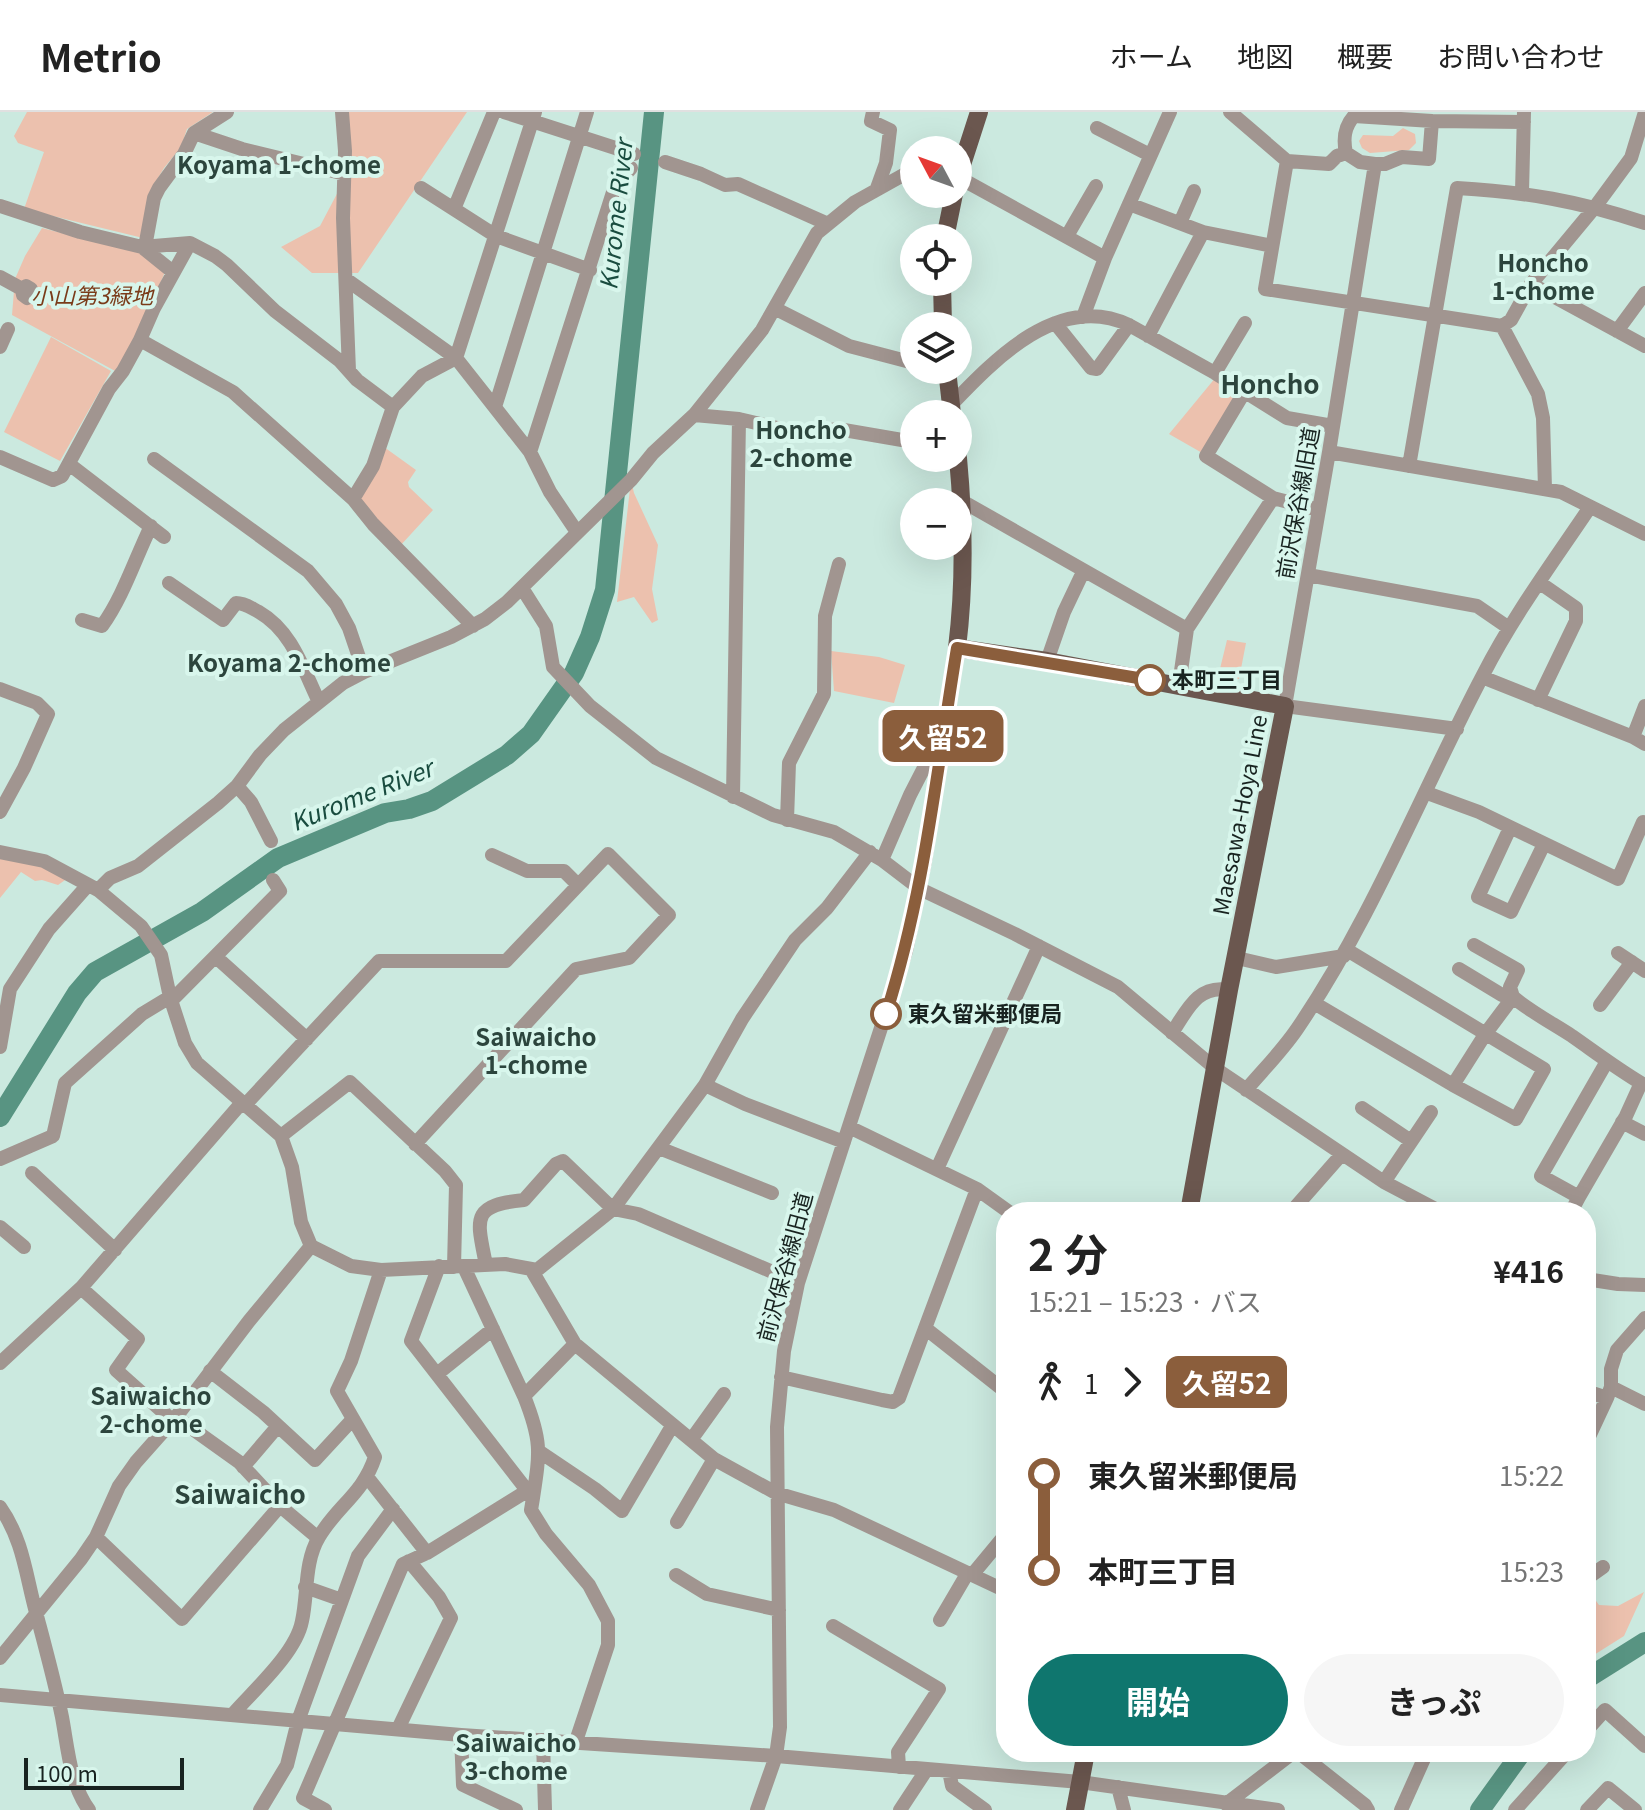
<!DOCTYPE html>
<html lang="ja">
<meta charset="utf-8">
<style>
body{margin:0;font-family:Georgia,"Noto Sans JP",serif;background:#f6f6f6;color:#222;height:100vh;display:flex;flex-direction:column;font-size:30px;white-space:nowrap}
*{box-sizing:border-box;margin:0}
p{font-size:26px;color:#767676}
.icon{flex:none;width:44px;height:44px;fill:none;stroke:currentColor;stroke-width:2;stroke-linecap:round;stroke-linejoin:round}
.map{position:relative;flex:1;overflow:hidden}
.details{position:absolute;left:996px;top:1090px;width:600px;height:560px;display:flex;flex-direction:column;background:#fff;border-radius:32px;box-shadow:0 8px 32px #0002}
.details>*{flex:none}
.badge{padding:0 16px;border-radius:12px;font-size:28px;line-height:52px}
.needle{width:52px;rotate:311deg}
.tools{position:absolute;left:900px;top:24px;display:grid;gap:16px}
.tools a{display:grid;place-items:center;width:72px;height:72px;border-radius:50%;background:#fff;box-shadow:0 8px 32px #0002;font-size:40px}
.scale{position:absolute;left:24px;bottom:20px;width:160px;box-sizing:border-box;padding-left:8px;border:4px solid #182320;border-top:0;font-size:22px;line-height:28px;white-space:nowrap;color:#182320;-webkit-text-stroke:6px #d8f6ec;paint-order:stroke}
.map>.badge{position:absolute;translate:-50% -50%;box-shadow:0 0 0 4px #fff}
.legs{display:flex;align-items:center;gap:12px;height:88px;padding:0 32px;font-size:26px}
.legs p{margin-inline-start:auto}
.headline{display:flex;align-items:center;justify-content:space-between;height:136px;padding:0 32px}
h1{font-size:44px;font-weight:700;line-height:60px}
.primary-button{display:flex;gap:16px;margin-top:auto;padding:16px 32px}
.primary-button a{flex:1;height:92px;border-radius:48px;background:#0f766e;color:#fff;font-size:32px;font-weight:700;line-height:92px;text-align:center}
.primary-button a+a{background:#f6f6f6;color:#222}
ul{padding:0 32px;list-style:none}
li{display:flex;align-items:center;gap:28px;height:96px;font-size:30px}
li i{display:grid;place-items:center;width:12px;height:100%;margin:0 10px;background:currentColor}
li i::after{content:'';width:20px;height:20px;margin:-10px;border:6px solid;border-radius:50%;background:#fff}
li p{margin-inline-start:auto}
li:first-child i{background:linear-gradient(#0000 50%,currentColor 0)}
li:last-child i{background:linear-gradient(currentColor 50%,#0000 0)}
header{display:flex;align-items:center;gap:48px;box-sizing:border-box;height:112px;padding:0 40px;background:#fff;border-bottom:2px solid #e0e0e0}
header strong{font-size:38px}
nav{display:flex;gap:44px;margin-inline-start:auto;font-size:28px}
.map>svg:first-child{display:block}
.green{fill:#ecc1ae}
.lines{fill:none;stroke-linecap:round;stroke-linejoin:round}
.river{stroke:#589482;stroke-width:20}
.minor{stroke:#a19590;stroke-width:14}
.major{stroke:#6b574f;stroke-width:18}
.line-1-casing{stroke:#fff;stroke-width:18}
.line-1{stroke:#8b5e3c;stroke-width:12}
.stop-1-dot{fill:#fff;stroke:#8b5e3c;stroke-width:4}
.labels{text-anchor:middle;stroke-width:8;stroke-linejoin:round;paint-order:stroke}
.park-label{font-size:22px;font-style:italic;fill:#7a3b19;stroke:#d8f6ec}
.street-label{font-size:22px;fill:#182320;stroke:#d8f6ec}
.stop-label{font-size:22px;font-weight:bold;fill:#182320;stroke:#d8f6ec;text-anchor:start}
.neighbourhood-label{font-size:24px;font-weight:bold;fill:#2c453d;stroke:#d8f6ec}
.water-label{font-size:24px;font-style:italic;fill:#194c3f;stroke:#d8f6ec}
.quarter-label{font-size:26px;font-weight:bold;fill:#2c453d;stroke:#d8f6ec}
</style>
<header>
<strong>Metrio</strong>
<nav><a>ホーム</a><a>地図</a><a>概要</a><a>お問い合わせ</a></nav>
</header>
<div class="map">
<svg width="1645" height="1698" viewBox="0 0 1645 1698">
<rect width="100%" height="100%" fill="#cbe9df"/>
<path class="green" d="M 27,0 L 213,0 L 187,17 L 181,35 L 164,56 L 152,76 L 143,126 L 24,97 L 44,40 L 18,31 L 14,24 Z
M 345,0 L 467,0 L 358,161 L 312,161 L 281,135 L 320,114 L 349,59 Z
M 1403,16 L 1415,22 L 1416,31 L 1409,38 L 1370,41 L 1362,36 L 1359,29 L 1363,23 L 1393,24 Z
M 42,116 L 140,141 L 165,160 L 137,226 L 117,260 L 12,203 L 15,167 L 25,144 Z
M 51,225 L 111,259 L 60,349 L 4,320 Z
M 1216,265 L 1244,280 L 1204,342 L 1169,322 Z
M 384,335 L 416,358 L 408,370 L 409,375 L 433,398 L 400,434 L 359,385 Z
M 631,368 L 634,381 L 658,433 L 652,477 L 658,508 L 652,511 L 634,485 L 617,490 Z
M 1227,528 L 1246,531 L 1239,567 L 1218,565 Z
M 831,539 L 879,545 L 905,553 L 894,591 L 834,579 Z
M 0,745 L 43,753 L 68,766 L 58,773 L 42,768 L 35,769 L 21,760 L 0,786 Z
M 1586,1475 L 1599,1493 L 1618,1494 L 1644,1480 L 1624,1524 L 1586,1548 Z"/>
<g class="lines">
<path class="river" d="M 0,1005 L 77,881 L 95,860 L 202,800 L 278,746 L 385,701 L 409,697 L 432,689 L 507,643 L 531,622 L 574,561 L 590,525 L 605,478 L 654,0
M 1586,1567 L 1645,1530
M 1480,1698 L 1522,1640"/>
<path class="minor" d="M 342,0 L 345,39 L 343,106 L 349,259
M 504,0 L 634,42
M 873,0 L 871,9 L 890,18 L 886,51 L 877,76
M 1230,0 L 1287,49 L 1329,52 L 1337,44 L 1346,41
M 1354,4 L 1432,9 L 1429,47 L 1402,45 L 1385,52 L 1375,52 L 1360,50 L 1346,41 C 1343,27 1344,15 1354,4 Z
M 1432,9 L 1524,10
M 1097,16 L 1150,43
M 194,21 L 242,37 L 345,62
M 1287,49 L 1265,177 L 1502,214 L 1511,208 L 1531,172 L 1595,95 L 1631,46 L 1645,0
M 665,50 L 701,62 L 725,73 L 738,72 L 828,112
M 1375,52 L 1329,340 L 1285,594 L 1457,617
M 958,65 L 1105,146
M 421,76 L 496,124 L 590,158
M 1522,80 L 1524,0
M 1129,92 L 1203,120 L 1272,134
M 0,94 L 80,120 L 142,135 L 190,131
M 454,97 L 494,0
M 1180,111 L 1194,79
M 1067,124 L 1096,74
M 142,135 L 173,160
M 145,135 L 154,86 L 159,76 L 184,42 L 194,21 L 227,0
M 0,165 L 22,177 L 26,174 L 31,177 L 32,182 L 27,186 L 23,183 L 22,177
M 347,168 L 456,246 L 530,340 L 550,380 L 577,420
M 1531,172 L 1645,234
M 776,197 L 849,234 L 914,251
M 1083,205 L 1105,146 L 1170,0
M 1055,211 L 1091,256 L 1097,257 L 1129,213
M 1502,214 L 1538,282 L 1543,306 L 1545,377
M 1617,219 L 1645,181
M 1148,224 L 1203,120
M 140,228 L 233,280 L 353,387 L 373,412 L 473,514
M 0,235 L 8,217
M 1215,261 L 1245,211
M 1245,279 L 1206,344 L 1273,386 L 1319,398
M 951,293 C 995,247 1059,180 1129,213 L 1215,261 L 1287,306 L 1333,314
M 495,295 L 587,0
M 694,303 L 739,307 L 803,322 L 838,317 L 902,328 L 914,327
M 530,340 L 615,74 L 631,56
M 1329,340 L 1561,380 L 1645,422
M 0,345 L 53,368 L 62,364 L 109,277 L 123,259 L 140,228 L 154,196 L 190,131 L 215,144 L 227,153 L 275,199 L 340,249 L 357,268 L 393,295
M 154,347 L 308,459 L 336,492 L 349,516 L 364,560
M 69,352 L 164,425
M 1409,354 L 1457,76 C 1526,80 1579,89 1645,111
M 353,387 L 373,354 L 393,295 L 422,264 L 456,246 L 535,0
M 962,389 L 1187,517
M 1308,463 L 1477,494 L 1509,516
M 169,471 L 223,508 L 236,491 C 245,491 251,496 259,500 C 292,519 303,557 319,590
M 522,476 L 546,514 L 553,555 L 590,594 L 656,646 L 773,703 L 834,720 L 882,748 L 920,777 L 1015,822 L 1118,875 L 1216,957 L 1384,1070 L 1441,1100
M 82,508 L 102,514 C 123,485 135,447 151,414
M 1047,549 L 1064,500 L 1083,460
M 1482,565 L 1633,625 L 1645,632
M 1179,573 L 1187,517 L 1273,386
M 0,577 L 37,591 L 48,602 L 24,656 L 0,700
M 1538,588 L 1576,509 L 1576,496 L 1540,471
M 1633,625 L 1645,594
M 237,674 L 251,690 L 271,729
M 1427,681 L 1479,700 L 1618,767 L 1643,710 L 1645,711
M 733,685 L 739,307
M 787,708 L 789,651 L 824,582 L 825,504 L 839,452
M 1510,716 L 1478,785 L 1511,800 L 1544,732
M 0,740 L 44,749 L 98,778 L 141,814 L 161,843 L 170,885 L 185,931 L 197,951 L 281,1024 L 292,1055 L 301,1110 L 311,1134 L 351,1154 L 381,1158 L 505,1152 L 537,1158 L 613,1097 L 705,973 L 742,907 L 795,828 L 827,796 L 870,740
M 492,743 L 527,759 L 564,759 L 578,773
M 882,748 L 910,683 L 929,646 L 940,649
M 98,778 L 110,766 L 138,754 L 218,691 L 237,674 L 260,643 L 284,618 L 343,571 L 364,560 L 451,525 L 485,507 L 507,490 L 631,368 L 653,341 L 694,303 L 762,218 L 817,121 L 855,90 L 914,57
M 1618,841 L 1645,859
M 216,845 L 307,927
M 1237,846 L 1276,855 L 1344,844
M 1459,857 L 1502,883 L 1513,885 L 1510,875 L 1518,858 L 1474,833
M 171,889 L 280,779 L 273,768
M 1314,891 L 1453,973 L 1516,1007 L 1544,957 L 1347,838
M 1600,893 L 1632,850
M 1172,921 C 1187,898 1198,872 1229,878
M 0,935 L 10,877 L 49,817 L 88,773
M 705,973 L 745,992 L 844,1030
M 1453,973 L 1486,921 L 1513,885 C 1531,900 1552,911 1572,924 C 1595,940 1616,956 1641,971 L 1626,1004 L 1579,1085
M 1246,978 C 1263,958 1282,939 1297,917 C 1372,807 1421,681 1483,563 C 1513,504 1553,450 1590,395
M 1362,996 L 1411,1029
M 1622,1010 L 1645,1022
M 849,1015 L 977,1077 L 1009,1100
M 281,1024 L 350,970 L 445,1059 L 456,1073 L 454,1155
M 659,1036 L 772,1081
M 0,1047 L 53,1024 L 65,971 L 142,902 L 170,885
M 937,1057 L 1039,834
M 32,1061 L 115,1138
M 1384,1070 L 1431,1000
M 1291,1100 L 1342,1042
M 1571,1100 L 1579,1085 L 1541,1064 L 1606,951
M 0,1115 L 24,1135
M 486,1153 C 477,1107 470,1093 524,1088 L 556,1052 L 563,1049 L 613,1097 L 638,1102 L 798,1171
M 439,1154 L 411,1229 L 533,1386 L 531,1398 L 546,1422 L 589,1473 L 608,1509 L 608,1533 L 576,1629
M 464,1155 L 524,1284 L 575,1232
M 531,1157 L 575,1232 L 714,1347 L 776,1381 L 834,1398 L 1006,1479
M 1586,1167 L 1618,1172 L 1645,1173
M 81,1176 L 138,1227 L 116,1258 L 172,1308
M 925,1216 L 1006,1280
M 0,1251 L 81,1176 L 238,995 L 245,993 L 379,849 L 506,849 L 608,742 L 669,803 L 629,846 L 576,857 L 415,1032
M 210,1259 L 263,1300 L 315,1348 L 352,1308
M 437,1262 L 493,1217
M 781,1265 L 882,1288 L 893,1290 L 899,1286 L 977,1077
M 1611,1275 L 1645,1292
M 1586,1279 L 1607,1286
M 524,1284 C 542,1329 540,1340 533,1386
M 176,1305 L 239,1350 L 280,1394 L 318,1426
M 691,1328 L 724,1282
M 1586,1331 L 1607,1286 L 1611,1275 L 1611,1257 L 1617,1238 L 1645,1206
M 540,1340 L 595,1377 L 622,1399 L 672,1314
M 243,1355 L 278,1314
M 368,1366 L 427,1441 L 527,1379
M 0,1395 C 24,1429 26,1466 37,1504 C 46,1538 55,1571 62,1605 C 68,1637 70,1672 89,1698
M 677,1410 L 714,1347
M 96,1425 L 182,1507 L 280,1394
M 676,1463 L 707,1482 L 779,1498
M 972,1463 L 1006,1422
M 1586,1467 L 1603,1455
M 305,1475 L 342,1488
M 940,1508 L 967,1462
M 833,1514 L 939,1577 L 898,1640 L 899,1655
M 0,1546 L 81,1447 L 96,1425 L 119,1374 L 136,1350 L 176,1305 L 249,1209 L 311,1134
M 0,1583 L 461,1623 L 776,1644 L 1080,1670 L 1278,1698
M 233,1602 C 254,1578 296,1541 302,1509 C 308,1482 304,1450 319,1425 C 337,1394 363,1382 375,1345 L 337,1279 L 351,1249 L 381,1158
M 398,1617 L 451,1506 L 439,1485 L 409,1449
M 1586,1619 L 1605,1598 L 1645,1634
M 461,1623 L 463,1673 L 516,1698
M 543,1628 L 545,1698
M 1298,1640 L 1365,1693 L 1368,1698
M 949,1659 L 952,1674 L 985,1698
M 1118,1675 L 1124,1698
M 1226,1692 L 1294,1640
M 260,1698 L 287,1653 L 298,1609 L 358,1444 L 393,1397
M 325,1698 L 303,1686 L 403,1452 L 427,1441
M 757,1698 L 776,1644 L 780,1615 L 777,1315 L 784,1239 L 798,1171 L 906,839 L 925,749 L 957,536
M 900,1698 L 927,1657
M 1401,1698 L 1427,1640
M 1515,1698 L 1567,1640
M 1587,1698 L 1608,1676 L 1635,1698"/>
<path class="major" d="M 958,65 L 979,0
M 945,126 L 954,82
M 942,170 L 943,214
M 947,258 L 952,302
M 958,346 C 964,410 965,472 957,536 L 1047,549 L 1285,594 L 1229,878 L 1189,1100
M 1075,1698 L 1086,1640"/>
</g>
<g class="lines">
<defs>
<path id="line-1" d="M 886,902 C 925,779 936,662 957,536 L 1150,568"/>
</defs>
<use href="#line-1" class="line-1-casing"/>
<use href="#line-1" class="line-1"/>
</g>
<g class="stop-1-dot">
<circle cx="1150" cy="568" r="14"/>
<circle cx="886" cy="902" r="14"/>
</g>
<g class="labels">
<g class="park-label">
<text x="92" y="192">小山第3緑地</text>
</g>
<g class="street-label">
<text transform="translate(1298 391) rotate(-80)" y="8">前沢保谷線旧道</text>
<text transform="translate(1240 703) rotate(-79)" y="8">Maesawa-Hoya Line</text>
<text transform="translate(785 1155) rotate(-75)" y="8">前沢保谷線旧道</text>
</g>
<g class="stop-label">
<text x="1172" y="576">本町三丁目</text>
<text x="908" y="910">東久留米郵便局</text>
</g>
<g class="neighbourhood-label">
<text x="279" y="62">Koyama 1-chome</text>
<text x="1543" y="160">Honcho<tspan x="1543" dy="28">1-chome</tspan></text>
<text x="801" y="327">Honcho<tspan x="801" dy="28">2-chome</tspan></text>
<text x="289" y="560">Koyama 2-chome</text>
<text x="536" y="934">Saiwaicho<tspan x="536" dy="28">1-chome</tspan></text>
<text x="151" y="1293">Saiwaicho<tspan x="151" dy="28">2-chome</tspan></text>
<text x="516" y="1640">Saiwaicho<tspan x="516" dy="28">3-chome</tspan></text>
</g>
<g class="water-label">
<text transform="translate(617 103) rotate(-84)" y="8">Kurome River</text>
<text transform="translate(362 684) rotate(-22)" y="8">Kurome River</text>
</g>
<g class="quarter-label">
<text x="1270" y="282">Honcho</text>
<text x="240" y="1392">Saiwaicho</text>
</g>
</g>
</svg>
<div class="tools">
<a><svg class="needle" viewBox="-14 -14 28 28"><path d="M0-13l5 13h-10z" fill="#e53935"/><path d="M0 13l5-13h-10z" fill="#767676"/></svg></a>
<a><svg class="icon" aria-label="locate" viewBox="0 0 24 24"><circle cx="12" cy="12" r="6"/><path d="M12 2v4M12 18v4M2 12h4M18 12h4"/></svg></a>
<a><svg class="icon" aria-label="layers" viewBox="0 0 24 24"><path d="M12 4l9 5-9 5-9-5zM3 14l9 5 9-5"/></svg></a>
<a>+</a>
<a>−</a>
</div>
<div class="scale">100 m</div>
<b class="badge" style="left:943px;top:624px;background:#8b5e3c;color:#fff">久留52</b>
<section class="details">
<div class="headline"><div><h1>2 分</h1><p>15:21 – 15:23 · バス</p></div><b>¥416</b></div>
<div class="legs"><svg class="icon" aria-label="walk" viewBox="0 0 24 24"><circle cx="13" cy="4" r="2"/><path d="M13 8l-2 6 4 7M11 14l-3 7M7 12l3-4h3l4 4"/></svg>1<svg class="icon" aria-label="forward" viewBox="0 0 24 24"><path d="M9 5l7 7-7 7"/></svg><b class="badge" style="background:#8b5e3c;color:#fff">久留52</b></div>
<ul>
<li><i style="color:#8b5e3c"></i><b>東久留米郵便局</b><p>15:22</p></li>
<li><i style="color:#8b5e3c"></i><b>本町三丁目</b><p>15:23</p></li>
</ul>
<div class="primary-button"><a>開始</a><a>きっぷ</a></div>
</section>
</div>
